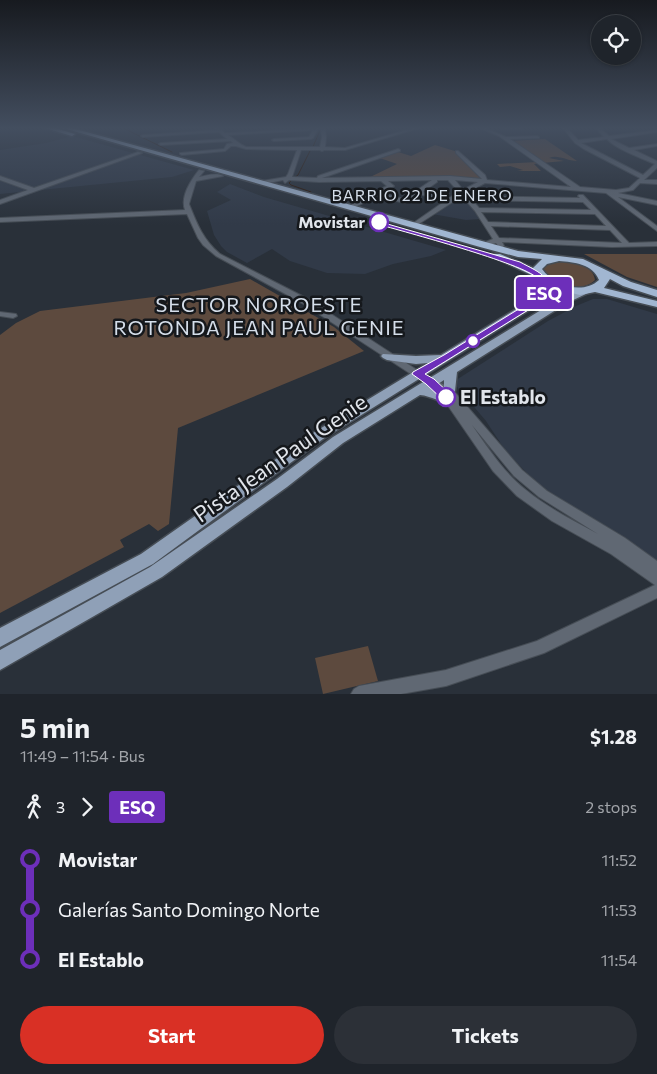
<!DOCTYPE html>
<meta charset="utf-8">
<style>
body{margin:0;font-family:Commissioner,sans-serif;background:#2c3037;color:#f1f3f6;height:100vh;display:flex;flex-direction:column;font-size:19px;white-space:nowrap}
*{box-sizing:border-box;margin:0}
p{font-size:16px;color:#a1a4a9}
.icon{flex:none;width:28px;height:28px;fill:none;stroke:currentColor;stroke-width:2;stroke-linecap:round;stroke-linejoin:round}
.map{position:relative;height:694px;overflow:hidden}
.details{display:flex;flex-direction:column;background:#1f242b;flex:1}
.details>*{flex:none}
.badge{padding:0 10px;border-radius:4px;font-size:18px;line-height:32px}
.fabs{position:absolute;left:591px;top:15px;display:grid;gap:10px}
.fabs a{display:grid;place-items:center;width:50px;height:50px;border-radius:50%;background:#1f242b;box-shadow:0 1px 4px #0004,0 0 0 1px #3c4147;font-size:25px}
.map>.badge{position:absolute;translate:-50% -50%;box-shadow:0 0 0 2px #fff}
.legs{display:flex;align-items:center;gap:8px;height:55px;padding:0 20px;font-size:16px}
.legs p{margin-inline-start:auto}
.head{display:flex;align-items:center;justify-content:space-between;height:85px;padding:0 20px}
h1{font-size:28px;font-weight:700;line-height:38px}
.button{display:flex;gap:10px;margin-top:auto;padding:10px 20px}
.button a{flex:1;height:58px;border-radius:30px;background:#d93025;color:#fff;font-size:20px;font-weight:700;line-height:58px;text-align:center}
.button a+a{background:#2c3037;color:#f1f3f6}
ul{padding:0 20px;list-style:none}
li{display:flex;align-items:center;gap:18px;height:50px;font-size:19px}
li i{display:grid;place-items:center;width:8px;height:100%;margin:0 6px;background:currentColor}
li i::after{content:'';width:12px;height:12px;margin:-6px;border:4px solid;border-radius:50%;background:#1f242b}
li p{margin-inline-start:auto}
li:first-child i{background:linear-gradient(#0000 50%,currentColor 0)}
li:last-child i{background:linear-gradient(currentColor 50%,#0000 0)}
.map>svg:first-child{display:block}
.built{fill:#313a48}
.green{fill:#5d4a3e}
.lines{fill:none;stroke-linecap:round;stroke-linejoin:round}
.stream{stroke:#2a1404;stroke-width:1}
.minor-casing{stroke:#464d55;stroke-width:2}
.major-casing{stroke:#464d55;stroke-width:3}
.highway-casing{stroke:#464d55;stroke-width:3}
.minor{fill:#606873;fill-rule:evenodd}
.major{fill:#8fa0b7;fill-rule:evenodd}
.highway{fill:#a1b6d1;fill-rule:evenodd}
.line-1{fill:#6d2fba;stroke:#fff}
.stop-1-dot{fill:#fff;stroke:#6d2fba;stroke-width:2.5}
.labels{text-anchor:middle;stroke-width:5;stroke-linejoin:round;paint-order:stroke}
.far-neighbourhood-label{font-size:16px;letter-spacing:1px;fill:#d5deea;stroke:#15181c}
.far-stop-label{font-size:16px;font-weight:bold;fill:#e1e5eb;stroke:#15181c;text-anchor:end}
.stop-label{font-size:19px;font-weight:bold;fill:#e1e5eb;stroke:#15181c;text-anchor:start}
.neighbourhood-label{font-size:20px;letter-spacing:1px;fill:#d5deea;stroke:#15181c}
.near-street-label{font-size:22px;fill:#e1e5eb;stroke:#15181c}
</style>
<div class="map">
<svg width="657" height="694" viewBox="0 0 657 694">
<rect width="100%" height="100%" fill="#293039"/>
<path class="built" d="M 72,136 L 194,170 L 172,177 L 0,194 L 0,150 L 46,143 Z
M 230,184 L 264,197 L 446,250 L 431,256 L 393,264 L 365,274 L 327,273 L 290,261 L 272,249 L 247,263 L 227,252 L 221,246 L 214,235 L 207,211 L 231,200 L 217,192 Z
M 456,198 L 466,200 L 480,219 L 466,220 L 432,214 Z
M 593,299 L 607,299 L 657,314 L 657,564 L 543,490 L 505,450 L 486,421 L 453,382 L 548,321 L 576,306 Z"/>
<path class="green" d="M 545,139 L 577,161 C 567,161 558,154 549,158 L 564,161 L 542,163 L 510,141 Z
M 435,145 L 458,152 L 484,181 L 469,179 L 364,180 L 397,164 L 377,157 L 395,151 L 411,156 Z
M 538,162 L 540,163 L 534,164 L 541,171 L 550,171 L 517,171 L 523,170 L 510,166 L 500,167 L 497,164 Z
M 584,254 L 657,254 L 657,287 L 627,277 Z
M 555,262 C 568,261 593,263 595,280 C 586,290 563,289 553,282 C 549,279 545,273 542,270 L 544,266 Z
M 250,279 L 334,327 L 364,351 L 178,428 L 169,524 L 158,531 L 149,524 L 120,540 L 124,547 L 0,613 L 0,335 L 16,323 L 40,311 L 186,293 Z
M 368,646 L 378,681 L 323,694 L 315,658 Z"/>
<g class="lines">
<path class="stream" d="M 123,128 L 172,152
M 312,149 L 321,128
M 294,178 L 298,175 L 310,151
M 292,180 L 289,183 L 291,185 L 311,192"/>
<defs>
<path id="minor" d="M 214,128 L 218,128 L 225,133 L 325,128 L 326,137 L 325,147 L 345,148 L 413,128 L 419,128 L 345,150 L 324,150 L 322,151 L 320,150 L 301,150 L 292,177 L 317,178 L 318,176 L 398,149 L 400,150 L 400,151 L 322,178 L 450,176 L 482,179 L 456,153 L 456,151 L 458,151 L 485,175 L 487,180 L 571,187 L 499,136 L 480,128 L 485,128 L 506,137 L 537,136 L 539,137 L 539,138 L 510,139 L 580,187 L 616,190 L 629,188 L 640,178 L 584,149 L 575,143 L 563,128 L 567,128 L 578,140 L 604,137 L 596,128 L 600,128 L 609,136 L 657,130 L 657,132 L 611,139 L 629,148 L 657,144 L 657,146 L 634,150 L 657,161 L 657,168 L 644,180 L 657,180 L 657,184 L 640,183 L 633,190 L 618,193 L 657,201 L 657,205 L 618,197 L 657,226 L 657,231 L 606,193 L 485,183 L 466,193 L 469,196 L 580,198 L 578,196 L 579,195 L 583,195 L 629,243 L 657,242 L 657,246 L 612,247 L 502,242 L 504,246 L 503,247 L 499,247 L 496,243 L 483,247 L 480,245 L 481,244 L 493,239 L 475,211 L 462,196 L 414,227 L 411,225 L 412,224 L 445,201 L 419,194 L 405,203 L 377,196 L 351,209 L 348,207 L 349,206 L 387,186 L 381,181 L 319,182 L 289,180 L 285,183 L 283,180 L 264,184 L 261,182 L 262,181 L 286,177 L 288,174 L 297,150 L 246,149 L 236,146 L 231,146 L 225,151 L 182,155 L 180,154 L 180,153 L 224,149 L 227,144 L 233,143 L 231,141 L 161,145 L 159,144 L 161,143 L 227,139 L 219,132 L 143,137 L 141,136 L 143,135 L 216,130 ZM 318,129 L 321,129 L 322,137 L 320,147 L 246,147 L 242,145 L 228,135 L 313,130 L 309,137 L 274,139 L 272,140 L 274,141 L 311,139 L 313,138 ZM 607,139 C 616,149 641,158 655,164 L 643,175 L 581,143 ZM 432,180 L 404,199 L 381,193 L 394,186 L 388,181 ZM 437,180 L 448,180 L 459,192 L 449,198 L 423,192 L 437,182 ZM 455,180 L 478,182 L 463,190 ZM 472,200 L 583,202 L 591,210 L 479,208 ZM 481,212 L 595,214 L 606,226 L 488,222 ZM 491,226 L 610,230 L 622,243 L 499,238 Z
M 502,128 L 523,128 L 521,129 L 504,129 Z
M 138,152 L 142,153 L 0,204 L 0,200 L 28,190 L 0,180 L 0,176 L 34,188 Z
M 199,170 L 204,171 L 199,177 C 206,176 216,172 223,176 L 196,181 L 189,204 C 197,224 203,240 220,254 L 308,299 L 420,372 L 452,389 L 522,470 L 547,491 L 625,538 L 657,561 L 657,598 L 544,653 L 446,686 L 401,694 L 351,694 L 354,689 L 359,686 L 446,670 L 537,641 L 655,585 L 611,554 L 552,521 L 517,496 L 493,471 L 442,397 L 440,395 L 444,392 L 414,376 L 302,303 L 216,256 L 203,245 L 198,238 L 187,214 L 0,222 L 0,218 L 185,210 C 180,197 191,180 199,170 ZM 472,425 L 514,476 L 539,497 L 598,534 C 574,521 548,508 526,490 C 504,473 488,448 472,425 Z
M 0,312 L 16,314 L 17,316 L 13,318 L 0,316 Z"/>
<path id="major" d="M 542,276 L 547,279 C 551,289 548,295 542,302 L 323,439 L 153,564 L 0,647 L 0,628 L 141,554 L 313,433 L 428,363 L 416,364 L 387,360 L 383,358 L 381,356 L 383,354 L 416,356 L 441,355 L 534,298 L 539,290 L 537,279 Z
M 585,288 L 588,289 L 590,291 L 588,293 L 567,303 L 457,372 L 455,391 L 449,395 L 455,400 L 453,403 C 445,405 432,396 420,395 L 343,443 L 287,487 L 162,577 L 0,670 L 0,650 L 150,567 L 277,479 L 333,437 L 559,299 ZM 444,380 L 444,392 L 432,388 Z"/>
<path id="highway" d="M 45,128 L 55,128 L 75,134 L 72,136 Z
M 63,128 L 72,128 L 518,251 L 583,259 L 631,282 L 657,290 L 657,297 L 623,286 L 610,279 L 604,288 L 657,301 L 657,307 L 595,292 L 580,295 L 555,289 L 538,278 L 491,256 L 492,254 L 500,254 L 533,268 L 542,259 L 518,257 L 480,247 ZM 559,261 C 574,262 593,264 599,280 C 583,295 554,286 542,269 L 547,264 Z"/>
</defs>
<use href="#minor" class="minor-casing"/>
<use href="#major" class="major-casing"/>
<use href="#highway" class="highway-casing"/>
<use href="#minor" class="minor"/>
<use href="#major" class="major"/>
<use href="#highway" class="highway"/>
</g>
<linearGradient id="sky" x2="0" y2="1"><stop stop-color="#171a1f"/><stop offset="0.57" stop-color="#434e5f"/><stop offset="1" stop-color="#434e5f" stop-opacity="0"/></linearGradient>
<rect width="657" height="225" fill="url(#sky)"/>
<path class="line-1" d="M 377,221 L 520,262 C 540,273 558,278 541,302 L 425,374 L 434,379 L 450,394 L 451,397 L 450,399 L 442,399 L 426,384 L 412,374 L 413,372 L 444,355 L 535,299 C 540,291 543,286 537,278 C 525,264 402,231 377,224 Z"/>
<g class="stop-1-dot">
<circle cx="379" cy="222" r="9"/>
<circle cx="473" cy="341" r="6"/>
<circle cx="446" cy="397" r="9"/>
</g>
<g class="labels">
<g class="far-neighbourhood-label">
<text x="422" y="201">BARRIO 22 DE ENERO</text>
</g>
<g class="far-stop-label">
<text x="365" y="228">Movistar</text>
</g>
<g class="stop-label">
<text x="460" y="404">El Establo</text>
</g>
<g class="neighbourhood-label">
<text x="259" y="312">SECTOR NOROESTE<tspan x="259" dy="23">ROTONDA JEAN PAUL GENIE</tspan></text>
</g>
<g class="near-street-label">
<text transform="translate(280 458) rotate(-35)" y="8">Pista Jean Paul Genie</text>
</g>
</g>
</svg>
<div class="fabs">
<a><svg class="icon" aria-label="locate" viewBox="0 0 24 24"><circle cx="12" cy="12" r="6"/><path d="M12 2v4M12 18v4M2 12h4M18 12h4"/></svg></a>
</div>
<b class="badge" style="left:544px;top:293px;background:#6d2fba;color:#fff">ESQ</b>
</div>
<section class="details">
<div class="head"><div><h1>5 min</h1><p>11:49 – 11:54 · Bus</p></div><b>$1.28</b></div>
<div class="legs"><svg class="icon" aria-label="walk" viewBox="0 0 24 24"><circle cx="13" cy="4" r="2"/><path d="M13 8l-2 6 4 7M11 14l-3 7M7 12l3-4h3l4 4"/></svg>3<svg class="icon" aria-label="forward" viewBox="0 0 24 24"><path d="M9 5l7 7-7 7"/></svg><b class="badge" style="background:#6d2fba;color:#fff">ESQ</b><p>2 stops</p></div>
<ul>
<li><i style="color:#6d2fba"></i><b>Movistar</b><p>11:52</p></li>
<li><i style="color:#6d2fba"></i><span>Galerías Santo Domingo Norte</span><p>11:53</p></li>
<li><i style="color:#6d2fba"></i><b>El Establo</b><p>11:54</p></li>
</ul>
<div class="button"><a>Start</a><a>Tickets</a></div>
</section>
